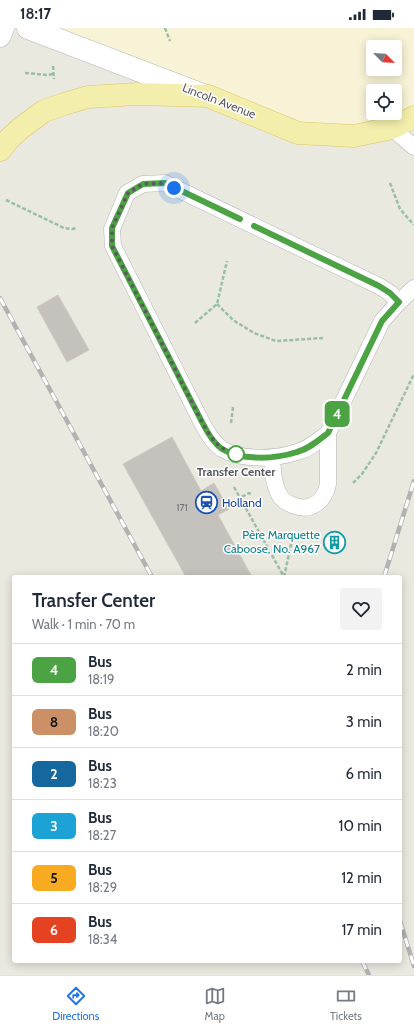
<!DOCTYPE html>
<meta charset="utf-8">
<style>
body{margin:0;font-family:Cabin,sans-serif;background:#f2f2f3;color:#1f2937;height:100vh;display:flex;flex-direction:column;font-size:15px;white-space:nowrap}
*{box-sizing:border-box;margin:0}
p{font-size:13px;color:#747a83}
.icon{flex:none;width:22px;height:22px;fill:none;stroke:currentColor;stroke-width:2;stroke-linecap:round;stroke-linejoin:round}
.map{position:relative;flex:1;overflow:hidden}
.drawer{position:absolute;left:12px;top:547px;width:390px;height:388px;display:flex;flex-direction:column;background:#fff;border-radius:4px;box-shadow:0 2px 10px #0003}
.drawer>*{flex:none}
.badge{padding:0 8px;border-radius:6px;font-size:14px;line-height:26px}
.needle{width:26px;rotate:114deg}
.fabs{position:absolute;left:366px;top:12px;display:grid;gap:8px}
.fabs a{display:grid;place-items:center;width:36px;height:36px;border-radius:4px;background:#fff;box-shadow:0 2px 10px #0003;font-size:20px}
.you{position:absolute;width:20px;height:20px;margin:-10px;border:3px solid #fff;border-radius:50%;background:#1a73e8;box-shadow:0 0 0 6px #1a73e833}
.map>.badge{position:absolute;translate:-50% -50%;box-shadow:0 0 0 2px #fff}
.round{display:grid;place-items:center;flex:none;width:42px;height:42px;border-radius:4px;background:#f2f2f3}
.overview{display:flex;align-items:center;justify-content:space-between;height:68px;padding:0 20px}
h1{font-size:19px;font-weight:600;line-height:30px}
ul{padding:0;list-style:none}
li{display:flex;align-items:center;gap:12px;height:52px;padding:0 20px;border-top:1px solid #e0e1e3}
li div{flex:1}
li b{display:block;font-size:15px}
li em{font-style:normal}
li .badge{min-width:44px;font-weight:700;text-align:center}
.status{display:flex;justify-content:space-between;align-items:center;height:28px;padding:0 20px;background:#fff;direction:ltr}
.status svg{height:11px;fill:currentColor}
.dock{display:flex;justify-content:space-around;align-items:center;height:56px;border-top:1px solid #e0e1e3;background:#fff;font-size:11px;color:#747a83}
.dock a{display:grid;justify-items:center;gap:2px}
.dock .selected{color:#1a73e8}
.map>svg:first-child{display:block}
.commercial{fill:#f8f3d7;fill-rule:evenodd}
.building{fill:#c5c2bd;stroke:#cecac0}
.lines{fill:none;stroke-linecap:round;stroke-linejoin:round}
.service-casing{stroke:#b3b5b9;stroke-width:17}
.secondary-casing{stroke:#b4b6bb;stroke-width:23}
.primary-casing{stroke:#dec666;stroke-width:23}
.path{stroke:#9abfa7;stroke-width:2.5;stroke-dasharray:4 2;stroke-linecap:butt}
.service{stroke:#fff;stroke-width:16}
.secondary{stroke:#fff;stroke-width:22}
.primary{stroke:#f3eeac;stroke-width:22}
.rail-casing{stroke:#b1b2b2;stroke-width:4.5}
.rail{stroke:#fff;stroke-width:3;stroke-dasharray:9;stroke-linecap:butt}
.line-casing{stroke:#fff;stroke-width:9}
.line{stroke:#4ca344;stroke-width:6}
.walk{stroke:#595b5f;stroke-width:4;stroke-dasharray:0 7.2}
.stop-dot{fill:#fff;stroke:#4ca344;stroke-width:2}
.labels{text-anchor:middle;stroke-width:3;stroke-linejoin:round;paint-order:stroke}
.number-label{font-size:10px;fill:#747576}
.street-label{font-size:12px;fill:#595b5f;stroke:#fff}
.stop-label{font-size:12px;font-weight:bold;fill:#595b5f;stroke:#fff}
.transit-label{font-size:12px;fill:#164399;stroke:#fff;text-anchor:start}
.culture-label{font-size:12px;fill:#0d838f;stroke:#fff;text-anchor:end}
</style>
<div class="status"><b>18:17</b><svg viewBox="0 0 49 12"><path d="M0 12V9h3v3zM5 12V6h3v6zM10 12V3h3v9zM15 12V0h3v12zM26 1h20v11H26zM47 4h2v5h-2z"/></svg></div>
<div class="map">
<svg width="414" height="947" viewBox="0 0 414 947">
<rect width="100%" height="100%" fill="#eae9e0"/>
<path class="commercial" d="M 28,0 L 414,0 L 414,89 L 298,105 ZM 373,19 L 395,19 L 395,41 L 373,41 ZM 373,63 L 395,63 L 395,85 L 373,85 Z"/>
<path class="building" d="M 58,267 L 89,322 L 67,334 L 37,279 Z
M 172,409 L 201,463 L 214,455 L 229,481 L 218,487 L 252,549 L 186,549 L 123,436 Z"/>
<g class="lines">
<defs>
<path id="service" d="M 392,100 L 414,119
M 328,405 C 319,412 309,421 297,424 C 276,431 242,433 222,421 C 213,415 207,404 202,395 L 113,218 L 112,201 L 127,165 L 143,156 L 165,155 L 379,258 L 390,265 L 399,274
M 272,429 C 273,442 273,456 280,468 C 284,474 289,476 295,478 C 312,484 325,472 328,456 L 328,405 L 382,293 L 399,274 L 414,260"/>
<path id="secondary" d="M 28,0 L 203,67
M 0,8 L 3,0"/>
<path id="primary" d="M 0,122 L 9,111 L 21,100 L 44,83 L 64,76 L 88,69 L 137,66 L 208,68 L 298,105 L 354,108 L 392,100 L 414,89"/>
</defs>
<use href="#service" class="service-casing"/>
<use href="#secondary" class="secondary-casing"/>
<use href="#primary" class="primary-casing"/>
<path class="path" d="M 165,0 L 170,13
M 53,38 L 54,51
M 25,45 L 48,47 L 53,46
M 390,155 L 400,181 L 414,197
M 6,172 L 64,200 L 72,201 L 77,200
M 217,276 L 233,292 L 254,305 L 276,313 L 323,310
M 195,295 L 217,276 L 227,233
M 231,395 L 233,379
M 353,455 L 362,446 L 376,425 L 414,346
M 234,459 L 284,549
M 226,477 L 249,465 L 251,466
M 284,549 L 294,503"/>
<use href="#service" class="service"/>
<use href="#secondary" class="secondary"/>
<use href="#primary" class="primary"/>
<defs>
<path id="rail" d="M 0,270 L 152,549
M 384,549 L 414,453
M 400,893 L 414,938
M 362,933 L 369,947"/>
</defs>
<use href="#rail" class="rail-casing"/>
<use href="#rail" class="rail"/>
</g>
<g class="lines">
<defs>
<path id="line" d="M 240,191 L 165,155 L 143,156 L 128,165 L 112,200 L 112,218 L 202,394 C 207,404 213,415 222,421 C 242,433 276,431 297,424 C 309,421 319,412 328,405 L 382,293 L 399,274 L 390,265 L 379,258 L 254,198"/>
</defs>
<use href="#line" class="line-casing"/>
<use href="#line" class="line"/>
<path class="walk" d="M 174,160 L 165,155 L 143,156 L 128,165 L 112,200 L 112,218 L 202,394 C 210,409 219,422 236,426"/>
</g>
<defs>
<symbol id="station-ring" viewBox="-11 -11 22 22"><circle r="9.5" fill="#fff" stroke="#1a4fb4" stroke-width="1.5"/><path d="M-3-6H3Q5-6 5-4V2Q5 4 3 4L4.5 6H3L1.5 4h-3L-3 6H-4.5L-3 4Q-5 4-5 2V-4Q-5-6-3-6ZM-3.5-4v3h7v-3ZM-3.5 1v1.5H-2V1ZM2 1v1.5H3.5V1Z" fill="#1a4fb4"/></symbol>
<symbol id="building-ring" viewBox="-11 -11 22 22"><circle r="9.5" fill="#fff" stroke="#0f9aa8" stroke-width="1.5"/><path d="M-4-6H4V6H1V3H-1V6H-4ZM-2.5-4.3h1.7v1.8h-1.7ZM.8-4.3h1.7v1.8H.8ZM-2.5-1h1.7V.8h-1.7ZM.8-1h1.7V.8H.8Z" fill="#0f9aa8"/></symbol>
</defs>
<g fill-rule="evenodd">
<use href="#station-ring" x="194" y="462" width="25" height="25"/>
<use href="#building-ring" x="322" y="502" width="25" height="25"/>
</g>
<circle class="stop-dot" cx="236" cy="426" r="8"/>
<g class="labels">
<g class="number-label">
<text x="182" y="483">171</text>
</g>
<g class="street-label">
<text transform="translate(219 73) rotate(21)" y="4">Lincoln Avenue</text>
</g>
<g class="stop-label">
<text x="236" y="448">Transfer Center</text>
</g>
<g class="transit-label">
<text x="222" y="479">Holland</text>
</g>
<g class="culture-label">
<text x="320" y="511">Père Marquette<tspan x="320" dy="14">Caboose, No. A967</tspan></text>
</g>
</g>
</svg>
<div class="fabs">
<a><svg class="needle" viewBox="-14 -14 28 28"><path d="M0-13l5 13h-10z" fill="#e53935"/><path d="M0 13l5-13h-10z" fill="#747a83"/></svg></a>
<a><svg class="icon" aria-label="locate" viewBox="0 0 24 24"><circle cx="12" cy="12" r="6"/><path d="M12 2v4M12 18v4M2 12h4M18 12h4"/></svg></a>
</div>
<div class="you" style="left:174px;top:160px"></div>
<b class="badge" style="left:337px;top:386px;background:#4ca344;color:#fff">4</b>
<section class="drawer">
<div class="overview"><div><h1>Transfer Center</h1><p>Walk · 1 min · 70 m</p></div><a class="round"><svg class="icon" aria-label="heart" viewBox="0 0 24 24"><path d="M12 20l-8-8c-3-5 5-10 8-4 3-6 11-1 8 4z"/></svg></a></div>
<ul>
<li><span class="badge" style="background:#4ca344;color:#fff">4</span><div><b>Bus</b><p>18:19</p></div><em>2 min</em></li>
<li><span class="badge" style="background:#cb9066;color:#111">8</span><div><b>Bus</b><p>18:20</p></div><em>3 min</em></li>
<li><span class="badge" style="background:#16679e;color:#fff">2</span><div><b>Bus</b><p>18:23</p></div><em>6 min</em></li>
<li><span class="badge" style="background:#1ca2d5;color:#fff">3</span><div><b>Bus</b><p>18:27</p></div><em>10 min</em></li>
<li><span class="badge" style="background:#f8ab21;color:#111">5</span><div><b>Bus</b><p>18:29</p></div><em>12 min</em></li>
<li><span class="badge" style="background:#e44221;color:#fff">6</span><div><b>Bus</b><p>18:34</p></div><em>17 min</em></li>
</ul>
</section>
</div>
<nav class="dock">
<a class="selected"><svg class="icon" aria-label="directions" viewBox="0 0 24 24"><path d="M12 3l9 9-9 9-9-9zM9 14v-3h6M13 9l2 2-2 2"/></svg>Directions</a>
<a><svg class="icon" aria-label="map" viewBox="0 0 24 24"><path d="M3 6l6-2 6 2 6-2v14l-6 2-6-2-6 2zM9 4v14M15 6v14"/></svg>Map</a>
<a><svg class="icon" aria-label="tickets" viewBox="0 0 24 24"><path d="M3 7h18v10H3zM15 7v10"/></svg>Tickets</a>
</nav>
